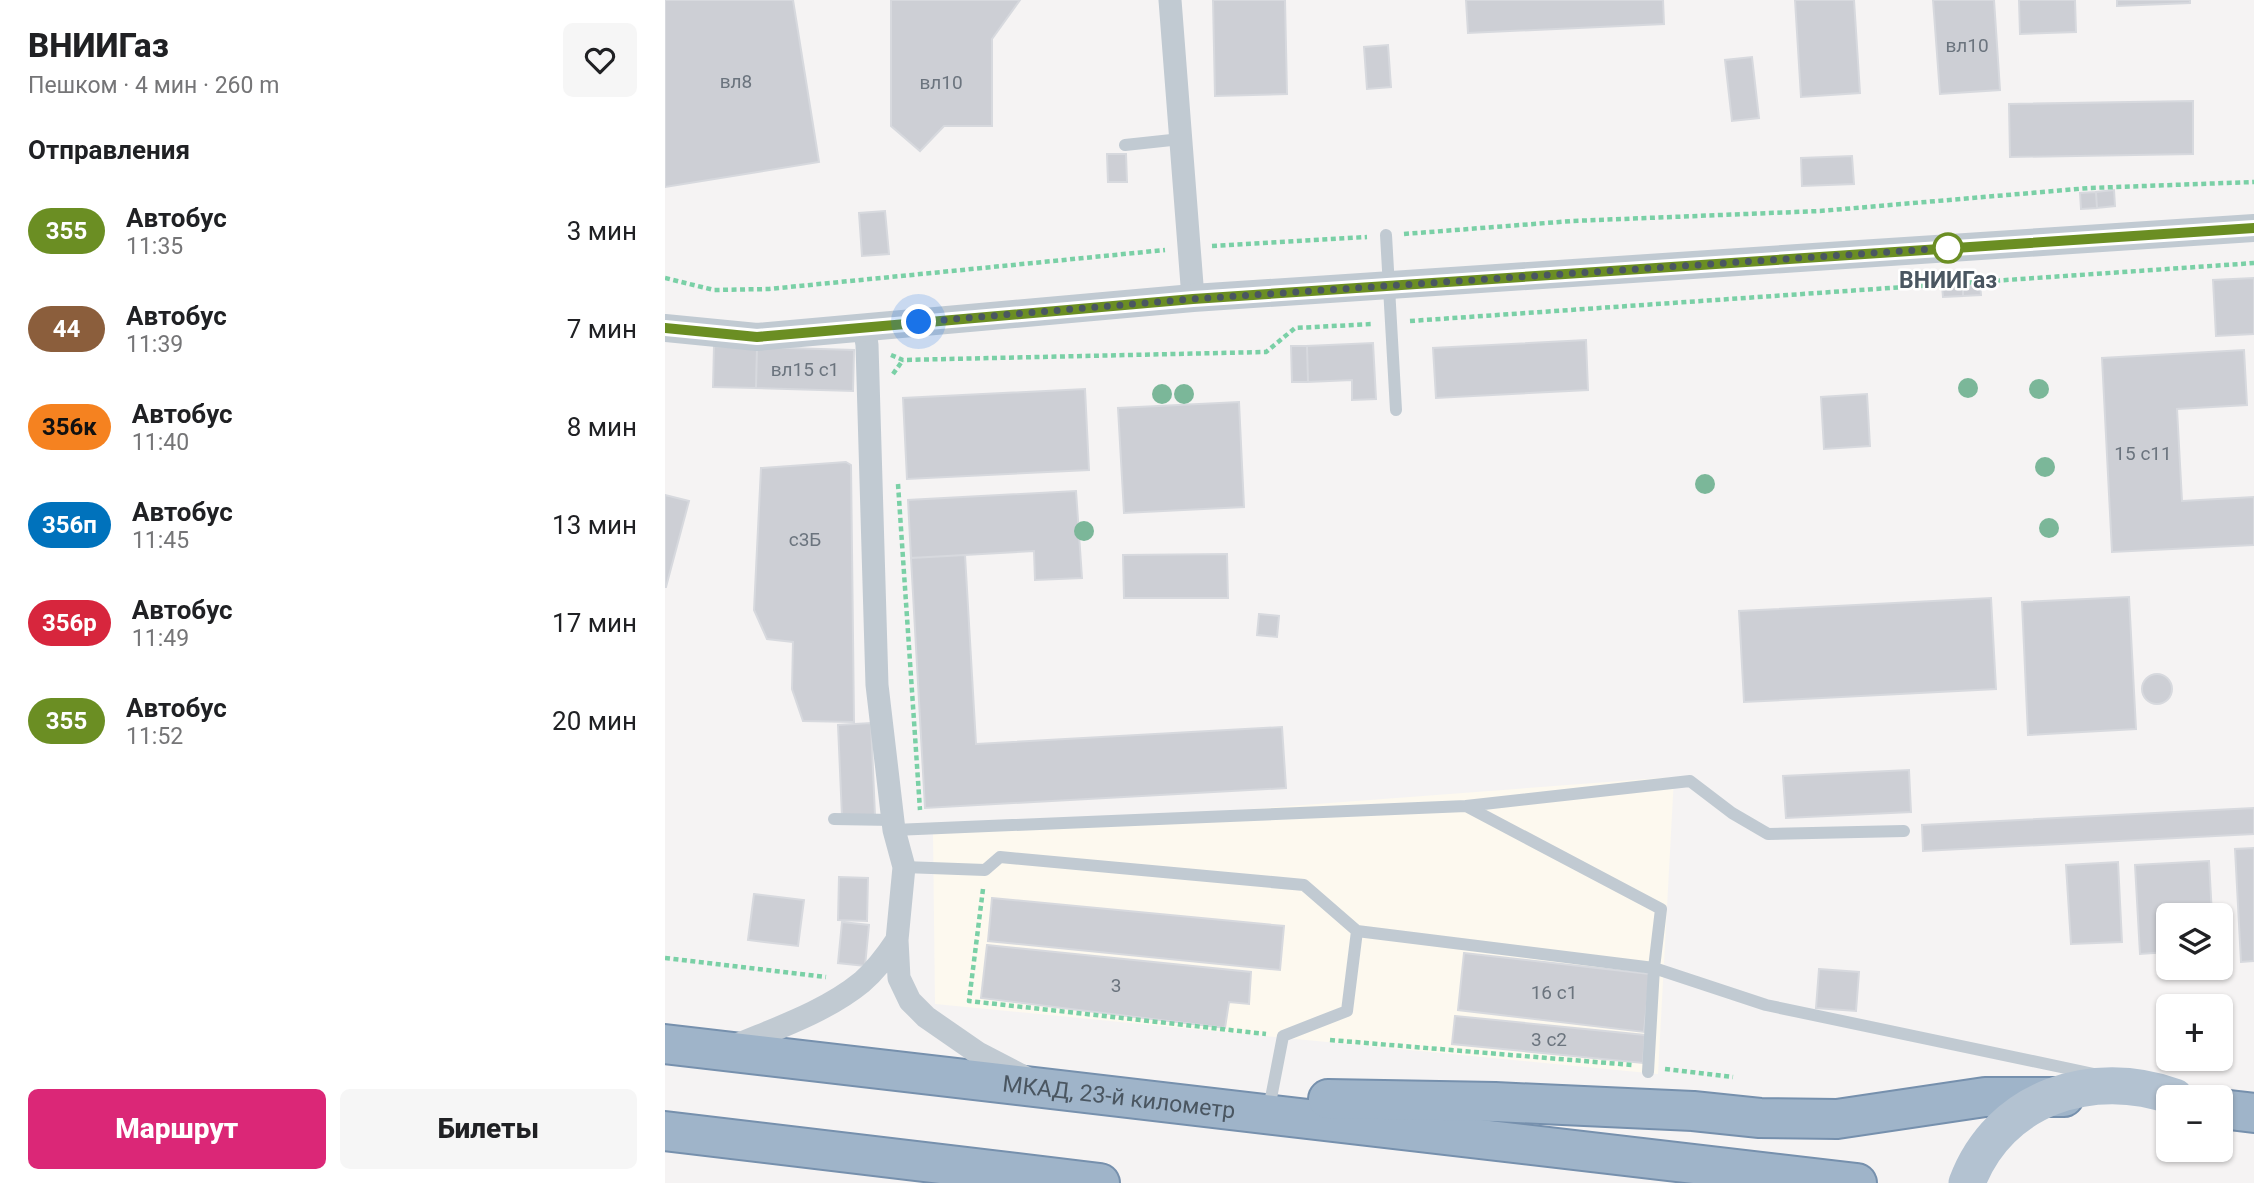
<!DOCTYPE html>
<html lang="ru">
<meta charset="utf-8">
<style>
body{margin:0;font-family:Roboto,sans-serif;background:#f6f6f6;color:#202124;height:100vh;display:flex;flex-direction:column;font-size:26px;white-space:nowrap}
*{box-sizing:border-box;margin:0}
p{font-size:23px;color:#757577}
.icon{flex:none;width:38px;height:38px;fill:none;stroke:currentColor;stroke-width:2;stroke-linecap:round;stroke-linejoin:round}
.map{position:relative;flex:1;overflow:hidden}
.side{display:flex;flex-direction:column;background:#fff;width:665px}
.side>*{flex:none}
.badge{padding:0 14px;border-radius:23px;font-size:24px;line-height:46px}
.tools{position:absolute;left:1491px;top:903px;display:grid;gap:14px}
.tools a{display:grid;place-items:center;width:77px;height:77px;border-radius:10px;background:#fff;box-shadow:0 2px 5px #0004;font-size:35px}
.you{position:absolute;width:35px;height:35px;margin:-18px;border:5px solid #fff;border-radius:50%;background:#1a73e8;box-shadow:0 0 0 10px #1a73e833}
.map>.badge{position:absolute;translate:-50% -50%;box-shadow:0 0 0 4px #fff}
h2{padding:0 28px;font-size:26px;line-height:63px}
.round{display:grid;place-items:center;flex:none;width:74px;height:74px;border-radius:10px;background:#f6f6f6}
.headline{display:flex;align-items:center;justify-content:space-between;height:119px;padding:0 28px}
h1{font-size:33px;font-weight:800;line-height:52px}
.action{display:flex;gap:14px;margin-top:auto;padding:14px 28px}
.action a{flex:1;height:80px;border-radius:10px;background:#db2777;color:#fff;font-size:28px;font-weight:800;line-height:80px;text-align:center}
.action a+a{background:#f6f6f6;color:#202124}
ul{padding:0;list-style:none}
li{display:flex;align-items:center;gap:21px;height:98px;padding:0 28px}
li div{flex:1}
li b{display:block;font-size:26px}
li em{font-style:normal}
li .badge{min-width:77px;font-weight:700;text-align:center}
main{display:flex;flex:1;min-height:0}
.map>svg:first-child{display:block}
.commercial{fill:#fdf9ef}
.building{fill:#cdcfd5;stroke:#d7d9de;stroke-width:2}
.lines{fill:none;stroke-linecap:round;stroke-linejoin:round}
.trunk-casing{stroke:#7690ad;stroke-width:42}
.path{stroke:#7ad0a6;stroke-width:4.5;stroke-dasharray:5 3.5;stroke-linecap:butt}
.service{stroke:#c1cad2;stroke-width:12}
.minor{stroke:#c1cad2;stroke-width:23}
.tertiary{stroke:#c1cad2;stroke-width:28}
.trunk{stroke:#9fb4c9;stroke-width:38}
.primary-bridge{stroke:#b3c2d1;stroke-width:37}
.tree{fill:#7bb799}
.line-casing{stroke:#fff;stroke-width:16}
.line{stroke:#6b8e23;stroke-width:10}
.walk{stroke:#4a5661;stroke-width:7;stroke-dasharray:0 12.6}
.stop-dot{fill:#fff;stroke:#6b8e23;stroke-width:3.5}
.labels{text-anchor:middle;stroke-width:5;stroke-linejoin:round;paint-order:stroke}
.number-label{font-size:19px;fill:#6b747e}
.stop-label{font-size:23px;font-weight:bold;fill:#4a5661;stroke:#fff}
.street-label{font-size:23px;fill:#4a5661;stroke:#fff}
</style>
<main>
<section class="side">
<div class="headline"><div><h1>ВНИИГаз</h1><p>Пешком · 4 мин · 260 m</p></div><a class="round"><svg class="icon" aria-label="heart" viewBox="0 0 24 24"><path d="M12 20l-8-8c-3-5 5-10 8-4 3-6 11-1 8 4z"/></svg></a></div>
<h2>Отправления</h2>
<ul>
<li><span class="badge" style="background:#6b8e23;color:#fff">355</span><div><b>Автобус</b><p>11:35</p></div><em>3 мин</em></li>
<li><span class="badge" style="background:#8b5e3c;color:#fff">44</span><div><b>Автобус</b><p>11:39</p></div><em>7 мин</em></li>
<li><span class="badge" style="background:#f58220;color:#111">356к</span><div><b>Автобус</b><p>11:40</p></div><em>8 мин</em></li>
<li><span class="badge" style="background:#0072bc;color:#fff">356п</span><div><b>Автобус</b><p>11:45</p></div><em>13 мин</em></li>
<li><span class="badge" style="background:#d7263d;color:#fff">356р</span><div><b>Автобус</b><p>11:49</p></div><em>17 мин</em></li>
<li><span class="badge" style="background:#6b8e23;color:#fff">355</span><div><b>Автобус</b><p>11:52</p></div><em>20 мин</em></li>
</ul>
<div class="action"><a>Маршрут</a><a>Билеты</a></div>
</section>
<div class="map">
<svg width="1589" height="1183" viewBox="0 0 1589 1183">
<rect width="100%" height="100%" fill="#f5f3f3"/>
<path class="commercial" d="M 1009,777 L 993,1074 L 270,1004 L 268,833 Z"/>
<path class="building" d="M 0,0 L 128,0 L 154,162 L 0,187 Z
M 226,0 L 355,0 L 327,39 L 327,126 L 279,126 L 255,151 L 226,126 Z
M 548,0 L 620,0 L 622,94 L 550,96 Z
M 801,0 L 998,0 L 999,24 L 803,33 Z
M 1130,0 L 1189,0 L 1195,93 L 1136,97 Z
M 1268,0 L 1329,0 L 1335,90 L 1275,94 Z
M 1354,0 L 1410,0 L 1411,32 L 1355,34 Z
M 1452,0 L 1525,0 L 1525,3 L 1452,6 Z
M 723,45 L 726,87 L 702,89 L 699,47 Z
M 1087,57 L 1094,118 L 1067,121 L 1060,60 Z
M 1528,101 L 1528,154 L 1345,157 L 1344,104 Z
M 442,154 L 461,154 L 462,182 L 443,182 Z
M 1187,156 L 1189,184 L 1137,186 L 1136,158 Z
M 1449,190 L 1450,206 L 1432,208 L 1431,192 Z
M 1431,192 L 1432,208 L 1416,209 L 1415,193 Z
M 220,211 L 224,254 L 197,256 L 194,213 Z
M 1589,278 L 1589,334 L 1551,336 L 1548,280 Z
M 1315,283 L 1316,295 L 1298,296 L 1298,285 Z
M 1298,285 L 1298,296 L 1278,297 L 1277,286 Z
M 921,340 L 923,390 L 771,398 L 768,348 Z
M 708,343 L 711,399 L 687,400 L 687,380 L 643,382 L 642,346 Z
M 49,346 L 92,347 L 91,388 L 48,387 Z
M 626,346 L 642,346 L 643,382 L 627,382 Z
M 92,347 L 189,350 L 188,391 L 91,388 Z
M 1579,350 L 1582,405 L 1512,409 L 1517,501 L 1589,497 L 1589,545 L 1447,552 L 1437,358 Z
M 420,389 L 424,470 L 242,479 L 238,398 Z
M 1202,394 L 1205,446 L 1159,449 L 1156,397 Z
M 574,402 L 579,507 L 459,513 L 453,408 Z
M 181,462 L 186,465 L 189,722 L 138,721 L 127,689 L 128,642 L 102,639 L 89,610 L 96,468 Z
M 411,491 L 417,578 L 370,580 L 369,551 L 246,558 L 243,500 Z
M 0,495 L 24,501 L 1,587 L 0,587 Z
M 562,554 L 563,598 L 459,598 L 458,555 Z
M 300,555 L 311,744 L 617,727 L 621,788 L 260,808 L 246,558 Z
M 1464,597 L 1471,729 L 1363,735 L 1357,602 Z
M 1326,598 L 1331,689 L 1079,702 L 1074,611 Z
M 594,614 L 614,616 L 612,637 L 592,635 Z
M1477 689a15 15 0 1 1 30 0a15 15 0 1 1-30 0Z
M 206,723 L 210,816 L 177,817 L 173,725 Z
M 1244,770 L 1246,812 L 1121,818 L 1118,776 Z
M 1589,808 L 1589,834 L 1258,851 L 1257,825 Z
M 1589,848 L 1589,961 L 1576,962 L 1570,849 Z
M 1544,861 L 1547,915 L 1503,915 L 1503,952 L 1475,954 L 1470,865 Z
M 1453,862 L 1457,942 L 1406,944 L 1401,865 Z
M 174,877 L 203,878 L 202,921 L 173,920 Z
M 89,894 L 139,900 L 133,946 L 83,940 Z
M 327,898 L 619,926 L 615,970 L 323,941 Z
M 177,922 L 204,925 L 200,966 L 173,963 Z
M 322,945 L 586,972 L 584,1004 L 564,1002 L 560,1028 L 316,998 Z
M 799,953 L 985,974 L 979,1032 L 793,1010 Z
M 1154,969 L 1194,972 L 1191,1011 L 1151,1008 Z
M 790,1016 L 980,1035 L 978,1063 L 787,1044 Z"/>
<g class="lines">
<defs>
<g id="trunk">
<path id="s1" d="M 0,1044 L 1192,1183"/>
<path d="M 663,1099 L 830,1102 L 1028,1111 L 1095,1118 L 1172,1119 L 1320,1097 L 1399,1097"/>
<path d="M 1556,1109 L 1589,1113"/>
<path d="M 0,1131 L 435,1183"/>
</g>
</defs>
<use href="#trunk" class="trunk-casing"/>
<path class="path" d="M 739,234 L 907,221 L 1155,211 L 1424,188 L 1589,182
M 547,246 L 702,237
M 0,278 L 49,290 L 104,289 L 500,250
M 745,321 L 1589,263
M 226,355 L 238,360 L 601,352 L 630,328 L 708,324
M 228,374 L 238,360
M 233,484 L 255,810
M 318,889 L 304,1001 L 601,1034
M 0,958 L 161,977
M 665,1040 L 967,1065
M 1000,1069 L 1068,1077"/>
<path class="service" d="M 460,145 L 516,139
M 721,235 L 731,410
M 801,806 L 1025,781 L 1067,813 L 1103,834 L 1239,831
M 169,819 L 228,820
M 229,830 L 801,806 L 996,909 L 989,968 L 1101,1005 L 1429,1074
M 239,867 L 320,870 L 335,857 L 639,885 L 692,931 L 682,1011 L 618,1036 L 606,1098
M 692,931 L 989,968 L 983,1072"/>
<path class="minor" d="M 505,0 L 528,298
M 199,326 L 202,345 L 212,685 L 229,830 L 239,867 L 232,940 L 234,978 L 245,1001 L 261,1017 L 313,1053 L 361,1078
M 65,1048 C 109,1029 159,1013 197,982 C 211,970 222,955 232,940"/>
<path class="tertiary" d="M 0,328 L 92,337 L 528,298 L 1589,228"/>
<use href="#trunk" class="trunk"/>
<path class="primary-bridge" d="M 1302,1183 C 1334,1097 1428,1067 1510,1097"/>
</g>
<g class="tree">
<circle cx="1303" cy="388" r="10"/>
<circle cx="1374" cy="389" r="10"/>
<circle cx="497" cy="394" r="10"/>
<circle cx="519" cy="394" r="10"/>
<circle cx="1380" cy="467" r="10"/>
<circle cx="1040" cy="484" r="10"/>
<circle cx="1384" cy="528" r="10"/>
<circle cx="419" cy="531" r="10"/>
</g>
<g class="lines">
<defs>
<path id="line" d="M 0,328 L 92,337 L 528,299 L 1589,228"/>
</defs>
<use href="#line" class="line-casing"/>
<use href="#line" class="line"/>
<path class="walk" d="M 254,322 L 528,299 L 1283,248"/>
</g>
<circle class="stop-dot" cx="1283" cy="248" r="14"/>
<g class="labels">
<g class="number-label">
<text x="1302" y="52">вл10</text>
<text x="71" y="88">вл8</text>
<text x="276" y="89">вл10</text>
<text x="140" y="376">вл15 с1</text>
<text x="1478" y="460">15 с11</text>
<text x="140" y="546">с3Б</text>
<text x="451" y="992">3</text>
<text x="889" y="999">16 с1</text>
<text x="884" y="1046">3 с2</text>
</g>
<g class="stop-label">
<text x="1283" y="288">ВНИИГаз</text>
</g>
<g class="street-label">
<text dy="8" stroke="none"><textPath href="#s1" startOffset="457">МКАД, 23-й километр</textPath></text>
</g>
</g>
</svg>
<div class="tools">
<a><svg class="icon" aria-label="layers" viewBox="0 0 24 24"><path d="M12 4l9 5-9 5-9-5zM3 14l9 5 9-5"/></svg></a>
<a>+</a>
<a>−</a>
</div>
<div class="you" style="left:254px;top:322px"></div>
</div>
</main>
